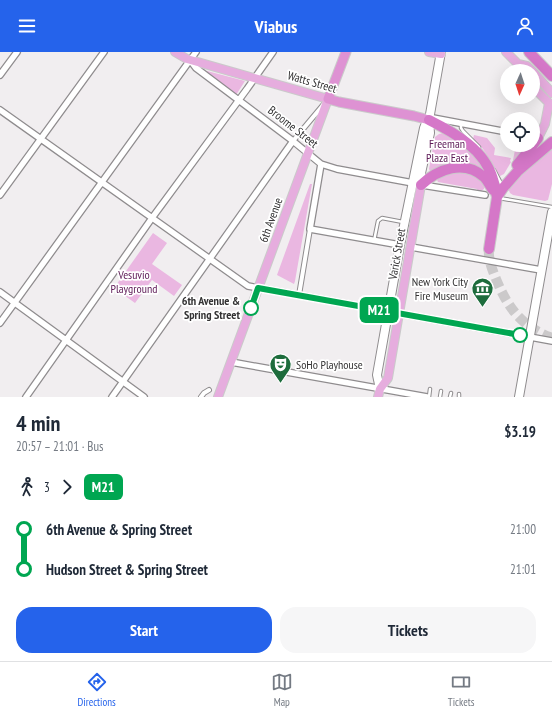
<!DOCTYPE html>
<meta charset="utf-8">
<style>
body{margin:0;font-family:"PT Sans Narrow",sans-serif;background:#f6f6f7;color:#1f2937;height:100vh;display:flex;flex-direction:column;font-size:15px;white-space:nowrap}
*{box-sizing:border-box;margin:0}
p{font-size:13px;color:#747a83}
.icon{flex:none;width:22px;height:22px;fill:none;stroke:currentColor;stroke-width:2;stroke-linecap:round;stroke-linejoin:round}
.map{position:relative;height:345px;overflow:hidden}
.details{display:flex;flex-direction:column;background:#fff;flex:1}
.details>*{flex:none}
.badge{padding:0 8px;border-radius:6px;font-size:14px;line-height:26px}
.needle{width:26px;rotate:183deg}
.fabs{position:absolute;left:500px;top:12px;display:grid;gap:8px}
.fabs a{display:grid;place-items:center;width:40px;height:40px;border-radius:50%;background:#fff;box-shadow:0 4px 16px #0002;font-size:20px}
.map>.badge{position:absolute;translate:-50% -50%;box-shadow:0 0 0 2px #fff}
.legs{display:flex;align-items:center;gap:6px;height:44px;padding:0 16px;font-size:13px}
.legs p{margin-inline-start:auto}
.head{display:flex;align-items:center;justify-content:space-between;height:68px;padding:0 16px}
h1{font-size:22px;font-weight:800;line-height:30px}
.action{display:flex;gap:8px;margin-top:auto;padding:8px 16px}
.action a{flex:1;height:46px;border-radius:16px;background:#2563eb;color:#fff;font-size:16px;font-weight:800;line-height:46px;text-align:center}
.action a+a{background:#f6f6f7;color:#1f2937}
ul{padding:0 16px;list-style:none}
li{display:flex;align-items:center;gap:14px;height:40px;font-size:15px}
li i{display:grid;place-items:center;width:6px;height:100%;margin:0 5px;background:currentColor}
li i::after{content:'';width:10px;height:10px;margin:-5px;border:3px solid;border-radius:50%;background:#fff}
li p{margin-inline-start:auto}
li:first-child i{background:linear-gradient(#0000 50%,currentColor 0)}
li:last-child i{background:linear-gradient(currentColor 50%,#0000 0)}
header{display:flex;justify-content:space-between;align-items:center;height:52px;padding:0 16px;background:#2563eb;color:#fff;font-size:18px;font-weight:800}
.tab-bar{display:flex;justify-content:space-around;align-items:center;height:56px;border-top:1px solid #e0e1e3;background:#fff;font-size:11px;color:#747a83}
.tab-bar a{display:grid;justify-items:center;gap:2px}
.tab-bar .current{color:#2563eb}
.map>svg:first-child{display:block}
.green{fill:#eab7e1}
.lines{fill:none;stroke-linecap:round;stroke-linejoin:round}
.motorway-tunnel{stroke:#cbc9ca;stroke-width:10;stroke-dasharray:10 5;stroke-linecap:butt}
.service-casing{stroke:#8f8c8e;stroke-width:4.5}
.pedestrian-casing{stroke:#8f8c8e;stroke-width:6}
.minor-casing{stroke:#8f8c8e;stroke-width:8}
.secondary-casing{stroke:#8f8c8e;stroke-width:10}
.primary-casing{stroke:#cacaca;stroke-width:10}
.trunk-casing{stroke:#cacaca;stroke-width:11}
.motorway-casing{stroke:#cacaca;stroke-width:12}
.service{stroke:#fff;stroke-width:2.5}
.pedestrian{stroke:#fff;stroke-width:4}
.minor{stroke:#fff;stroke-width:5.5}
.secondary{stroke:#fff;stroke-width:8}
.primary{stroke:#e6adde;stroke-width:8}
.trunk{stroke:#de92d3;stroke-width:9}
.motorway{stroke:#d577c8;stroke-width:10}
.line-1-casing{stroke:#fff;stroke-width:9}
.line-1{stroke:#00a651;stroke-width:6}
.stop-1-dot{fill:#fff;stroke:#00a651;stroke-width:2}
.labels{text-anchor:middle;stroke-width:3.5;stroke-linejoin:round;paint-order:stroke}
.street-label{font-size:12px;fill:#343334;stroke:#fff}
.park-label{font-size:12px;fill:#5d1956;stroke:#fff}
.poi-label{font-size:12px;fill:#343334;stroke:#fff;text-anchor:end}
.stop-label{font-size:12px;font-weight:bold;fill:#343334;stroke:#fff;text-anchor:end}
</style>
<header><svg class="icon" aria-label="menu" viewBox="0 0 24 24"><path d="M4 6h16M4 12h16M4 18h16"/></svg>Viabus<svg class="icon" aria-label="person" viewBox="0 0 24 24"><circle cx="12" cy="8" r="4"/><path d="M4 21q1-7 8-7t8 7"/></svg></header>
<div class="map">
<svg width="552" height="345" viewBox="0 0 552 345">
<rect width="100%" height="100%" fill="#f1eef0"/>
<path class="green" d="M 207,19 L 245,29 L 236,43 L 206,20 Z
M 443,81 L 468,96 L 487,120 L 476,118 L 430,119 L 429,117 L 435,85 L 439,82 Z
M 474,83 L 487,86 L 495,96 L 494,103 L 511,106 L 510,109 L 511,110 L 504,122 L 500,124 L 483,97 L 473,87 Z
M 516,93 L 527,93 L 514,108 L 513,108 Z
M 552,95 L 552,132 L 548,148 L 545,149 L 513,143 L 510,141 L 508,136 L 513,127 Z
M 455,119 L 474,122 L 485,133 L 484,137 L 481,139 L 478,139 L 477,137 L 438,130 L 437,128 L 439,125 Z
M 310,132 L 312,132 L 295,229 L 294,232 L 277,223 Z
M 153,181 L 167,191 L 152,212 L 182,233 L 174,244 L 152,228 L 135,251 L 114,236 Z"/>
<g class="lines">
<path class="motorway-tunnel" d="M 489,197 C 488,207 492,217 496,227 C 508,256 521,274 552,286"/>
<defs>
<path id="service" d="M 461,72 L 461,76 L 463,79 L 479,95
M 494,118 L 502,133
M 499,146 L 552,155
M 374,189 L 378,169 L 382,166 L 403,170
M 429,345 L 430,337
M 440,345 L 441,339
M 450,345 L 451,341
M 459,345 L 459,342"/>
<path id="pedestrian" d="M 293,89 L 324,52
M 299,243 L 310,177
M 201,345 L 204,341 L 209,338"/>
<path id="minor" d="M 190,8 L 196,16 L 293,89 L 321,112 L 337,117 L 413,131
M 0,23 L 17,0
M 0,58 L 248,234 L 552,289
M 433,66 L 507,80
M 321,112 L 310,177 L 400,193
M 422,133 L 485,143
M 0,143 L 104,0
M 411,195 L 541,218
M 0,240 L 144,345
M 0,271 L 196,0
M 231,310 L 427,345
M 26,345 L 152,166 L 247,37 L 273,0
M 112,345 L 293,89"/>
<path id="secondary" d="M 421,133 L 421,121 L 430,81 L 429,68 L 441,0
M 380,337 L 377,323 L 400,193 L 424,76 L 426,71 L 429,68
M 519,345 L 552,160"/>
<path id="primary" d="M 175,0 L 187,7 L 328,47 L 218,345
M 429,0 L 441,2
M 506,0 L 518,12 L 527,14 L 532,19
M 533,20 L 552,41
M 533,35 L 552,54
M 538,86 L 545,72 L 549,51
M 378,345 L 380,337 L 388,326 L 421,133"/>
<path id="trunk" d="M 346,0 L 328,47 L 339,50 L 414,64 L 429,68"/>
<path id="motorway" d="M 529,0 L 552,24
M 429,68 C 455,81 484,97 493,127 C 495,133 495,139 497,145
M 517,113 L 530,97 L 538,86
M 421,133 C 438,117 464,107 484,125 C 488,129 490,134 493,138
M 489,197 L 497,145 L 503,136 L 518,119 L 552,90"/>
</defs>
<use href="#service" class="service-casing"/>
<use href="#pedestrian" class="pedestrian-casing"/>
<use href="#minor" class="minor-casing"/>
<use href="#secondary" class="secondary-casing"/>
<use href="#primary" class="primary-casing"/>
<use href="#trunk" class="trunk-casing"/>
<use href="#motorway" class="motorway-casing"/>
<use href="#service" class="service"/>
<use href="#pedestrian" class="pedestrian"/>
<use href="#minor" class="minor"/>
<use href="#secondary" class="secondary"/>
<use href="#primary" class="primary"/>
<use href="#trunk" class="trunk"/>
<use href="#motorway" class="motorway"/>
</g>
<g class="lines">
<defs>
<path id="line-1" d="M 251,256 L 258,236 L 520,283"/>
</defs>
<use href="#line-1" class="line-1-casing"/>
<use href="#line-1" class="line-1"/>
</g>
<defs>
<symbol id="museum-pin" viewBox="-11 -11 22 30"><path d="M0 17L-7.5 6A9.5 9.5 0 1 1 7.5 6Z" fill="#1d6c3c" stroke="#fff"/><path d="M0-6L6-3V-2H-6V-3ZM-5-1h2V3h-2ZM-1-1h2V3h-2ZM3-1h2V3H3ZM-6 4H6V6H-6Z" fill="#fff"/></symbol>
<symbol id="theatre-pin" viewBox="-11 -11 22 30"><path d="M0 17L-7.5 6A9.5 9.5 0 1 1 7.5 6Z" fill="#1d6c3c" stroke="#fff"/><path d="M-5-5.5Q0-4 5-5.5V0Q5 5 0 6Q-5 5-5 0ZM-3.3-2.5H-1v1.5H-3.3ZM1-2.5H3.3v1.5H1ZM-2.8 1Q0 5.5 2.8 1Z" fill="#fff"/></symbol>
</defs>
<g fill-rule="evenodd">
<use href="#museum-pin" x="470" y="224" width="25" height="34"/>
<use href="#theatre-pin" x="268" y="300" width="25" height="34"/>
</g>
<g class="stop-1-dot">
<circle cx="251" cy="256" r="7"/>
<circle cx="520" cy="283" r="7"/>
</g>
<g class="labels">
<g class="street-label">
<text transform="translate(312 30) rotate(16)" y="4">Watts Street</text>
<text transform="translate(293 75) rotate(38)" y="4">Broome Street</text>
<text transform="translate(271 168) rotate(-70)" y="4">6th Avenue</text>
<text transform="translate(397 202) rotate(-80)" y="4">Varick Street</text>
</g>
<g class="park-label">
<text x="447" y="96">Freeman<tspan x="447" dy="14">Plaza East</tspan></text>
<text x="134" y="227">Vesuvio<tspan x="134" dy="14">Playground</tspan></text>
</g>
<g class="poi-label">
<text x="468" y="234">New York City<tspan x="468" dy="14">Fire Museum</tspan></text>
<text x="296" y="317" text-anchor="start">SoHo Playhouse</text>
</g>
<g class="stop-label">
<text x="240" y="253">6th Avenue &amp;<tspan x="240" dy="14">Spring Street</tspan></text>
</g>
</g>
</svg>
<div class="fabs">
<a><svg class="needle" viewBox="-14 -14 28 28"><path d="M0-13l5 13h-10z" fill="#e53935"/><path d="M0 13l5-13h-10z" fill="#747a83"/></svg></a>
<a><svg class="icon" aria-label="locate" viewBox="0 0 24 24"><circle cx="12" cy="12" r="6"/><path d="M12 2v4M12 18v4M2 12h4M18 12h4"/></svg></a>
</div>
<b class="badge" style="left:379px;top:258px;background:#00a651;color:#fff">M21</b>
</div>
<section class="details">
<div class="head"><div><h1>4 min</h1><p>20:57 – 21:01 · Bus</p></div><b>$3.19</b></div>
<div class="legs"><svg class="icon" aria-label="walk" viewBox="0 0 24 24"><circle cx="13" cy="4" r="2"/><path d="M13 8l-2 6 4 7M11 14l-3 7M7 12l3-4h3l4 4"/></svg>3<svg class="icon" aria-label="forward" viewBox="0 0 24 24"><path d="M9 5l7 7-7 7"/></svg><b class="badge" style="background:#00a651;color:#fff">M21</b></div>
<ul>
<li><i style="color:#00a651"></i><b>6th Avenue &amp; Spring Street</b><p>21:00</p></li>
<li><i style="color:#00a651"></i><b>Hudson Street &amp; Spring Street</b><p>21:01</p></li>
</ul>
<div class="action"><a>Start</a><a>Tickets</a></div>
</section>
<nav class="tab-bar">
<a class="current"><svg class="icon" aria-label="directions" viewBox="0 0 24 24"><path d="M12 3l9 9-9 9-9-9zM9 14v-3h6M13 9l2 2-2 2"/></svg>Directions</a>
<a><svg class="icon" aria-label="map" viewBox="0 0 24 24"><path d="M3 6l6-2 6 2 6-2v14l-6 2-6-2-6 2zM9 4v14M15 6v14"/></svg>Map</a>
<a><svg class="icon" aria-label="tickets" viewBox="0 0 24 24"><path d="M3 7h18v10H3zM15 7v10"/></svg>Tickets</a>
</nav>
